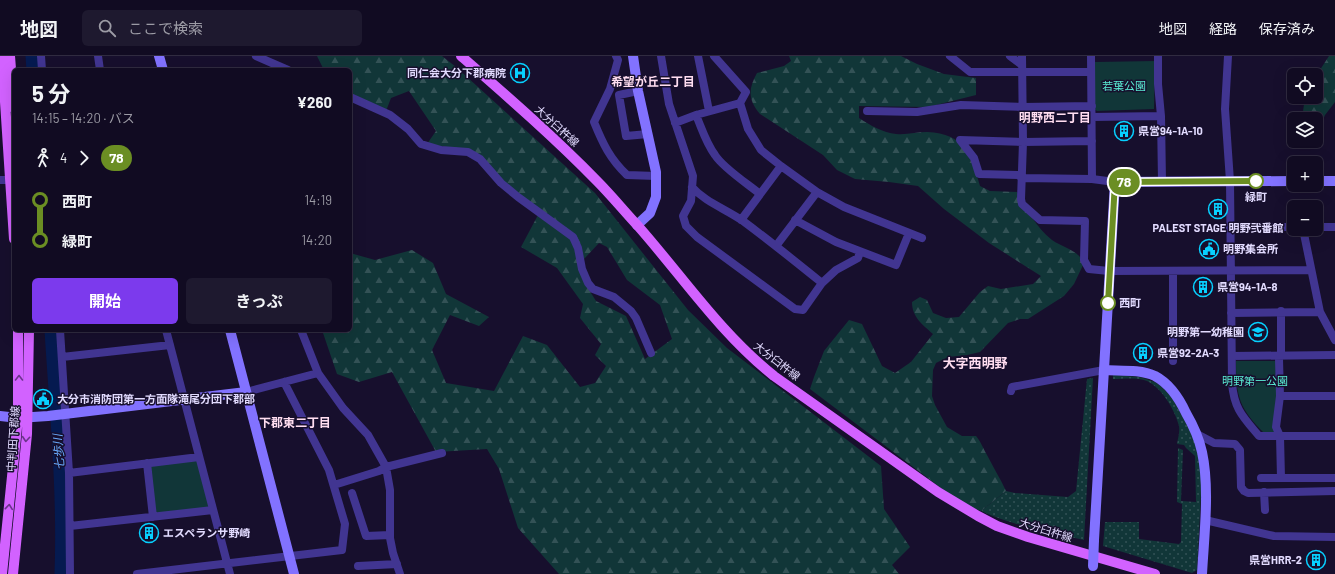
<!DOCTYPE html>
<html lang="ja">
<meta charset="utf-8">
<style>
body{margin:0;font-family:Barlow,"Noto Sans JP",sans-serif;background:#1e192f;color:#f1f3f6;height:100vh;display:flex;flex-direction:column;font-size:15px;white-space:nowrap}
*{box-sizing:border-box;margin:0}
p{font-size:13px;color:#9c9ba5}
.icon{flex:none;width:22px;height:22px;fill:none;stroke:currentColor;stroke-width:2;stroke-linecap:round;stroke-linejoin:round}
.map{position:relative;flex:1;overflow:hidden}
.side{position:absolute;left:12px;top:12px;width:340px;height:264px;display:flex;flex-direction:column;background:#110b22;border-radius:6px;box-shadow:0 4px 16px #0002,0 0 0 1px #302b40}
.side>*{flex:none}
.badge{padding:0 8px;border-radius:13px;font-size:14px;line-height:26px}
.buttons{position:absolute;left:1287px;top:12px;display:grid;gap:8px}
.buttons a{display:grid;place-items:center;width:36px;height:36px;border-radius:6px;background:#110b22;box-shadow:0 4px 16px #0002,0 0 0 1px #302b40;font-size:20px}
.map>.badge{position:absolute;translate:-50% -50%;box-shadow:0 0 0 2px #fff}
.legs{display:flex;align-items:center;gap:6px;height:44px;padding:0 20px;font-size:13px}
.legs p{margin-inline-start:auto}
.summary{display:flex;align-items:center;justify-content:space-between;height:68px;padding:0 20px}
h1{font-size:22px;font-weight:700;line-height:30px}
.primary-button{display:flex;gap:8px;margin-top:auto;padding:8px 20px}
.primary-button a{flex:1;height:46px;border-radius:6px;background:#7c3aed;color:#fff;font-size:16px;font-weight:700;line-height:46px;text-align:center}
.primary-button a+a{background:#1e192f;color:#f1f3f6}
ul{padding:0 20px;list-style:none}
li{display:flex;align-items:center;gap:14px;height:40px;font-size:15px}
li i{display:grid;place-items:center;width:6px;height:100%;margin:0 5px;background:currentColor}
li i::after{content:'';width:10px;height:10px;margin:-5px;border:3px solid;border-radius:50%;background:#110b22}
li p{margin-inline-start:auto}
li:first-child i{background:linear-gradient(#0000 50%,currentColor 0)}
li:last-child i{background:linear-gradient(currentColor 50%,#0000 0)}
header{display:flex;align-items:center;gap:24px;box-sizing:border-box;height:56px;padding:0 20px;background:#110b22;border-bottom:1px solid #302b40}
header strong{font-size:19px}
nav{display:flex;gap:22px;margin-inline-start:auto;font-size:14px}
.search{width:280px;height:36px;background:#1e192f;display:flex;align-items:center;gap:10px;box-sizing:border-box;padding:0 14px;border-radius:6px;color:#9c9ba5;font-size:15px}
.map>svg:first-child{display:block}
.grass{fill:url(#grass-dots)}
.forest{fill:url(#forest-firs)}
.park{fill:#113638}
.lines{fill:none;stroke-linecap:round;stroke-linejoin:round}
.river{stroke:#051a50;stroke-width:13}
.street{stroke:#413591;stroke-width:8}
.secondary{stroke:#8272ff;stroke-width:10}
.primary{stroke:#d262ff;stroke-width:10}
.secondary-bridge{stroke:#8272ff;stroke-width:10}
.oneway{stroke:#6b348c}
.line-1-casing{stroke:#fff;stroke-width:9}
.line-1{stroke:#6b8e23;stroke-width:6}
.stop-1-dot{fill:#fff;stroke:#6b8e23;stroke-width:2}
.labels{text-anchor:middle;stroke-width:3;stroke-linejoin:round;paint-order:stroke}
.poi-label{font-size:11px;font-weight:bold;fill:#e2dbff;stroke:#170f2d;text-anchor:start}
.park-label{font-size:11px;fill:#5aecd4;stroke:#170f2d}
.street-label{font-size:11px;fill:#e2dbff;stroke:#170f2d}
.stop-label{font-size:11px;font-weight:bold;fill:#e2dbff;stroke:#170f2d}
.neighbourhood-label{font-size:12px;font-weight:bold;fill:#ffddf0;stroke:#170f2d}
.water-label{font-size:12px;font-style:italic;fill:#69acff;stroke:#170f2d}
.quarter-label{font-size:13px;font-weight:bold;fill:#ffddf0;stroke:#170f2d}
</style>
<header>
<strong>地図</strong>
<div class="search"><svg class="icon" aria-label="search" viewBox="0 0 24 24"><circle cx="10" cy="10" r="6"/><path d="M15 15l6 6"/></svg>ここで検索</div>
<nav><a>地図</a><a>経路</a><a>保存済み</a></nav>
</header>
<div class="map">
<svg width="1335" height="518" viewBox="0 0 1335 518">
<defs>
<pattern id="grass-dots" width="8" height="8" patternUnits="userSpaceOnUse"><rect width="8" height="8" fill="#113638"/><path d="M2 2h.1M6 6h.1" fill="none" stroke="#335256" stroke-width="1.8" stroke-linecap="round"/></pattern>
<pattern id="forest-firs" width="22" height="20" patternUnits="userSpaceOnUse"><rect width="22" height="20" fill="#113638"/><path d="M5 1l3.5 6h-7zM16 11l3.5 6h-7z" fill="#335256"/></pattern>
</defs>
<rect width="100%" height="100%" fill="#170f2d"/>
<path class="grass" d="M 1113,319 L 1140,321 L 1155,326 L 1162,331 L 1173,343 L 1194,382 L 1202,419 L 1197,514 L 1192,517 L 1103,490 L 1105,466 L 1139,466 L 1139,483 L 1179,488 L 1181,486 L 1182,448 L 1177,446 L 1178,392 L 1183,394 L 1181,445 L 1196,446 L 1195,400 L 1186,392 L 1184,389 L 1177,388 C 1178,382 1180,376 1179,370 C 1175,354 1162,332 1147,325 C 1137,321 1123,323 1113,323 Z
M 1093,322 L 1084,484 C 1047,476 1015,470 981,455 L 1006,435 L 1015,437 L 1068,441 L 1076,435 L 1087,323 Z"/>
<path class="forest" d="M 317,0 L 442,0 L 456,11 L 595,137 L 688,254 L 727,292 L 881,410 L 884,453 L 910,491 L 892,509 L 899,518 L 559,518 L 518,472 L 499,413 L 487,393 L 436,396 L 392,316 L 359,326 L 337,318 L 322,274 L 350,274 L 350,197 L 375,204 L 412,194 L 433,207 L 446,238 L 489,261 L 479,270 L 450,259 L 432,294 L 446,327 L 494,335 L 523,280 L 547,289 L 580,331 L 595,327 L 606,310 L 595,299 L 601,288 L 580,262 L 583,248 L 557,212 L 521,191 L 538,159 L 572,183 L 586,229 L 596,245 L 626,260 L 645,303 L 672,283 L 660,249 L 627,224 L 607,191 L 599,187 L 584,203 L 574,178 L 520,140 L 467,94 L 427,88 L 436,75 L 409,35 L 391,42 L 386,55 L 350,39 L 350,14 L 324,14 Z
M 789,0 L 901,0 L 917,8 L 944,18 L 976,22 L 976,39 L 928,51 L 859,50 L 859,62 C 870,69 883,77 896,78 C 907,79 917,76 927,76 C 965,78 971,98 980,130 L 990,135 L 1017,136 C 1026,153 1036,171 1052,184 C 1063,192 1077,193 1084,207 L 1074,228 L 1064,240 L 1028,263 L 1020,263 L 1008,267 L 980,296 L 967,299 L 948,301 L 936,307 L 933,314 L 932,340 L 935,349 L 947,371 L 962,380 L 976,380 C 981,386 983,392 987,399 C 993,411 1000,422 1006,435 L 981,455 L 966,449 L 945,435 L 810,333 L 814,321 L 824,295 L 849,264 L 862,268 L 882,310 L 895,317 L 911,306 L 933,278 C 922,268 912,261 912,246 L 920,241 L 927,244 L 933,257 L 946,262 L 959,261 L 980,236 L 988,230 L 1001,233 L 1033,228 L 1041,220 L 989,187 L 944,153 L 918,130 L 889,126 L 855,123 L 837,114 L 823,99 L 760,58 C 748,44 748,33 757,17 L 784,10 L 791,5 Z
M 1329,0 L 1335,0 L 1335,46 L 1325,59 L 1316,79 L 1316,63 L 1302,63 L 1305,41 L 1316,41 L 1316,20 Z"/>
<path class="park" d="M 1155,5 L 1154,53 L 1097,55 L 1094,53 L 1095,6 Z
M 1236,305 L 1276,305 L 1276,371 L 1275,377 L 1265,378 C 1239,352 1236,341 1236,305 Z
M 195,404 L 198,406 L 209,449 L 207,452 L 157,457 L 154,455 L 150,410 Z"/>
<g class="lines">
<path class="river" d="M 32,0 L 33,14
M 51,274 C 56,355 64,436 61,518"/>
<path class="street" d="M 41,0 L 42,14
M 98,0 L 100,14
M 256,0 L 288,14
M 616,0 L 618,4 L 610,33 L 594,66 C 603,88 610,103 627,119 L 656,120
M 661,0 L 669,48 L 693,120 L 691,145 L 683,160 L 686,170 L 697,181 L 795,253 L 803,254 L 822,227 L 836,214 L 858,202 L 860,196
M 698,0 L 709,55
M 950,0 L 970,16 L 1091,16
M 1010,0 L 1022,9
M 1022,0 L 1023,86 L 1021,143 L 1022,148 L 1040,164 L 1085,165 L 1084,204 L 1089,213 L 1109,215 L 1311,214
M 1091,0 L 1092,123
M 1158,0 L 1158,28 L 1161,60 L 1162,126
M 1228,0 L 1225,53 L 1230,125 L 1232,327 C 1234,353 1243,361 1259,380 L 1335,380
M 638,35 L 619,39 L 626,80 L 648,78
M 350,41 L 390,59 L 408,73 L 421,88 L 441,94 L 468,96 L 480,103 L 501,127 L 518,141 L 573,181 L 578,192 L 582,213 L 588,227 L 593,233 L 614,241 L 631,255 L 636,262 L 651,297
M 740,47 L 748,73 L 761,94 L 781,110 L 817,136 L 844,151 L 922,182
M 867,55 L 917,56 L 961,49 L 1023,51 L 1092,50
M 696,59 C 702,73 706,87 715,99 C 723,112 748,128 760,138
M 1092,61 L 1161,60
M 675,67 L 696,59 L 740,47 L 746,36 L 714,0
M 1092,85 L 1023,86 L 960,84 L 974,102 L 979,118 L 1018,119 L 1022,122 L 1092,123 L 1115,126
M 0,124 L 14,124
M 692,131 C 705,146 726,153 743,165 C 770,185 796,206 822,227
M 741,164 L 781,110
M 795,164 L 836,186 L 896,209 L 909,177
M 1230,171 L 1294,171
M 1316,171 L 1335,171
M 1303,173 L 1320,256 L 1335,284
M 776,190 L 817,136
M 1173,215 L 1173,305
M 1231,257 L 1320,256
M 60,274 L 69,417 L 70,518
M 166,274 L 230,518
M 301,274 L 318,317 L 343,352 L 368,379 L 386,411 L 390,434 L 390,482 L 393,497 L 400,518
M 1232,300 L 1335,299
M 62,301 L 170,289
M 1011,335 L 1012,331 L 1104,314
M 246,336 L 318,317
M 1280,340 L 1335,340
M 1197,378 L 1214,387 L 1235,388 L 1240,394 L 1241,431 L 1244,435 L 1248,437 L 1335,435
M 147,407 L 153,461
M 69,417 L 199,401
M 1261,422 L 1335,422
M 1281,422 L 1280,380 L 1276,371 L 1280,340 L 1279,303 L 1281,296 L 1281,255
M 334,429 L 379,415 L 386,411 L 442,397
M 1264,436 L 1265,454
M 352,437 L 366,480 L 390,479
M 1205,464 L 1274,480 L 1335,481
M 70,470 L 213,454
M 358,510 L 397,508
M 137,518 L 342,494 L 345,468 L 329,414 L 284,326"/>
<path class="secondary" d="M 159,0 L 163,14
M 633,0 L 638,35 L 656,116 L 656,141 L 650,157 L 637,169
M 1316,125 L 1335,125
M 230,274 L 294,518
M 1104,314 C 1120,315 1140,313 1155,320 C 1170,328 1179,342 1186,357 C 1193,369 1199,382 1202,396 C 1210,433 1204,480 1202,518
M 0,360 L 18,362 L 48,360 L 246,336
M 1094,484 L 1115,126 L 1294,125"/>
<path class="primary" d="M 2,0 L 14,183
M 10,0 L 14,52
M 461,0 C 508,41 554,81 597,125 C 611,139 624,155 638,170 C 683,221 720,277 774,320 L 938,436 L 978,460 L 997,470 L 1028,481 L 1155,518
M 2,518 L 18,362 L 18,274
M 13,518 L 27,378 L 29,274"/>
<path class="secondary-bridge" d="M 1093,510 L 1094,484"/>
</g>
<defs><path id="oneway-chevron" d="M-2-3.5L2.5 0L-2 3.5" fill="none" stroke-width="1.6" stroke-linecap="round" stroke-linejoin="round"/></defs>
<g class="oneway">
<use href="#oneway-chevron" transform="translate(19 322) rotate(-90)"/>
<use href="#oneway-chevron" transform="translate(26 383) rotate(95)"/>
<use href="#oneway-chevron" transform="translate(9 451) rotate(-84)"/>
</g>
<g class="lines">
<defs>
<path id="line-1" d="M 1108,247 L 1115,126 L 1256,125"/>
</defs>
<use href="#line-1" class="line-1-casing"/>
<use href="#line-1" class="line-1"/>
</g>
<defs>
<symbol id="hospital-ring" viewBox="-11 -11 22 22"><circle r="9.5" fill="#170f2d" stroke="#07d0ff" stroke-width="1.5"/><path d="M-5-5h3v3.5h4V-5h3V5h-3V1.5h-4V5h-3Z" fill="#07d0ff"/></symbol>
<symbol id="building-ring" viewBox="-11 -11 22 22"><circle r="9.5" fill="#170f2d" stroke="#07d0ff" stroke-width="1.5"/><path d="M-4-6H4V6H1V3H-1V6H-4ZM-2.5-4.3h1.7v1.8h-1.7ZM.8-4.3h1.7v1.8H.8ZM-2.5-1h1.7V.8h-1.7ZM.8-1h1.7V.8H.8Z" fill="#07d0ff"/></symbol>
<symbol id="civic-ring" viewBox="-11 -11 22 22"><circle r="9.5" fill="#170f2d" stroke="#07d0ff" stroke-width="1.5"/><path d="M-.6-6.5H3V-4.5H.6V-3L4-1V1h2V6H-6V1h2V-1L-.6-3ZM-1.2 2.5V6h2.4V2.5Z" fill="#07d0ff"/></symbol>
<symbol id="school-ring" viewBox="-11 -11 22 22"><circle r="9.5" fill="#170f2d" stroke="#07d0ff" stroke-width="1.5"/><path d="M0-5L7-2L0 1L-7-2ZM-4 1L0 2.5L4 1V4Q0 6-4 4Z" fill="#07d0ff"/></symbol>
</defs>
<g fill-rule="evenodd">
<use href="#hospital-ring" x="509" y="6" width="22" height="22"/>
<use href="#building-ring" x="1113" y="64" width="22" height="22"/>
<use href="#building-ring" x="1207" y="142" width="22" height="22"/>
<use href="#civic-ring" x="1198" y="182" width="22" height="22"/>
<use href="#building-ring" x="1192" y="220" width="22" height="22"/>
<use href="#school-ring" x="1247" y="265" width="22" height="22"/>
<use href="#building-ring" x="1132" y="286" width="22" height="22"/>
<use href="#civic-ring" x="32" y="332" width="22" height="22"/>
<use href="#building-ring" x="138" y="466" width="22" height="22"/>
<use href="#building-ring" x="1305" y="493" width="22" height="22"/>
</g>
<g class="stop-1-dot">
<circle cx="1256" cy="125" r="7"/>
<circle cx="1108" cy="247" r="7"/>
</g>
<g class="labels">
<g class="poi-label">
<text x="506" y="21" text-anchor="end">同仁会大分下郡病院</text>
<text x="1138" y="79">県営94-1A-10</text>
<text x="1218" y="176" text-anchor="middle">PALEST STAGE 明野弐番館</text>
<text x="1223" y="197">明野集会所</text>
<text x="1217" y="235">県営94-1A-8</text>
<text x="1244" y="280" text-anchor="end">明野第一幼稚園</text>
<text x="1157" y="301">県営92-2A-3</text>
<text x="57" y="347">大分市消防団第一方面隊滝尾分団下郡部</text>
<text x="163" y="481">エスペランサ野崎</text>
<text x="1302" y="508" text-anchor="end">県営HRR-2</text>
</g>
<g class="park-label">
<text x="1124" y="34">若葉公園</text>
<text x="1255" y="329">明野第一公園</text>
</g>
<g class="street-label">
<text transform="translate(557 70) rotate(42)" y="4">大分臼杵線</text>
<text transform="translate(777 305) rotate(38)" y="4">大分臼杵線</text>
<text transform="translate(13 383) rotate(-86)" y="4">中判田下郡線</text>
<text transform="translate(1046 474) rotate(17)" y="4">大分臼杵線</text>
</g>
<g class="stop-label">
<text x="1256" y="145">緑町</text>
<text x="1119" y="251" text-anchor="start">西町</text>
</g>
<g class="neighbourhood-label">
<text x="653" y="30">希望が丘二丁目</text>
<text x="1055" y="66">明野西二丁目</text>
<text x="295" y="371">下郡東二丁目</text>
</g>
<g class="water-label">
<text transform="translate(59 396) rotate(-94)" y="4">七歩川</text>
</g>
<g class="quarter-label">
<text x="975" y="312">大字西明野</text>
</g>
</g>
</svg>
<div class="buttons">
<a><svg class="icon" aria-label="locate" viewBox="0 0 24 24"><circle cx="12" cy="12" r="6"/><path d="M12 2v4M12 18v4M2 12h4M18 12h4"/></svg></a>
<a><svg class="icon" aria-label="layers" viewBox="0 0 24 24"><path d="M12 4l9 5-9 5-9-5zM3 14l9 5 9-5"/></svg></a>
<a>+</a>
<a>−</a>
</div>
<b class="badge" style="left:1124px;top:126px;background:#6b8e23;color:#fff">78</b>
<section class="side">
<div class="summary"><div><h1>5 分</h1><p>14:15 – 14:20 · バス</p></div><b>¥260</b></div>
<div class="legs"><svg class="icon" aria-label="walk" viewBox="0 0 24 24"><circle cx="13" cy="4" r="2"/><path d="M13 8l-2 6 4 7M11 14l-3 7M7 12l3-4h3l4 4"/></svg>4<svg class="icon" aria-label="forward" viewBox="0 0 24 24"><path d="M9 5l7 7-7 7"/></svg><b class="badge" style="background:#6b8e23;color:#fff">78</b></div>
<ul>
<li><i style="color:#6b8e23"></i><b>西町</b><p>14:19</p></li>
<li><i style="color:#6b8e23"></i><b>緑町</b><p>14:20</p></li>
</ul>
<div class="primary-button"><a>開始</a><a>きっぷ</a></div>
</section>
</div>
